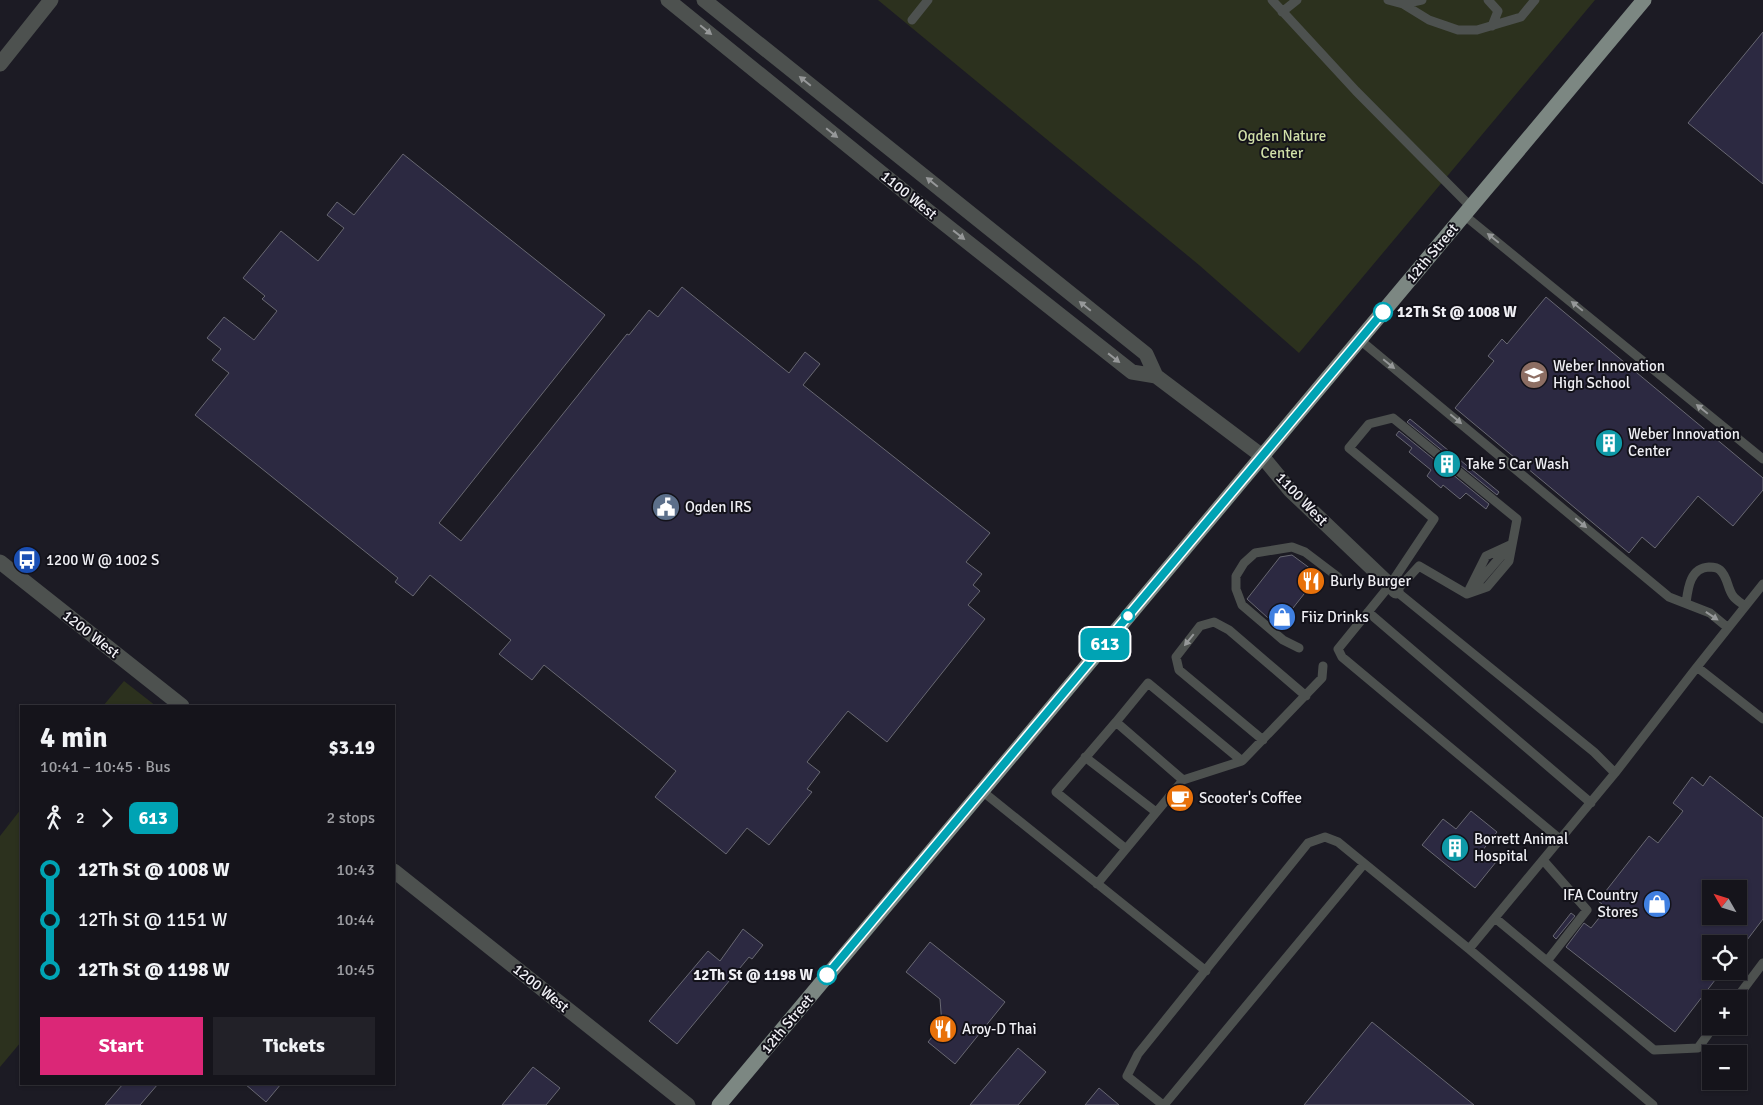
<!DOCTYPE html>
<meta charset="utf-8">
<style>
body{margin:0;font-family:Signika,sans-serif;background:#222128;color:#f1f3f6;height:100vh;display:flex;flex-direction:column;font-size:19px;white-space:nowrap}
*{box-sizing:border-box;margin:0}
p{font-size:16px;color:#9d9ea3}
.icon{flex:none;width:28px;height:28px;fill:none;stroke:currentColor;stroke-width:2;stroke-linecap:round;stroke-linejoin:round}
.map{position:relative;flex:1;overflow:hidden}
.details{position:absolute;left:20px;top:705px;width:375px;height:380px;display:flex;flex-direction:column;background:#15141b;border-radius:0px;box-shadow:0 1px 4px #0004,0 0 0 1px #34333a}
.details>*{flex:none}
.badge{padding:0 10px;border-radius:8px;font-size:18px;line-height:32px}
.needle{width:32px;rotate:309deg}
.buttons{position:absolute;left:1702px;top:880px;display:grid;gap:10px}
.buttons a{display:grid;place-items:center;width:45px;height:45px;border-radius:0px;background:#15141b;box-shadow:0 1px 4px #0004,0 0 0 1px #34333a;font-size:25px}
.map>.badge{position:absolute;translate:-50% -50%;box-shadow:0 0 0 2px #fff}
.legs{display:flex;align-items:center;gap:8px;height:55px;padding:0 20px;font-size:16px}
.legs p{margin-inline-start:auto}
.summary{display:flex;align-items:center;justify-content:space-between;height:85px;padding:0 20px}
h1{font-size:28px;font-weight:700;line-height:38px}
.button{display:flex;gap:10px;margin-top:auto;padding:10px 20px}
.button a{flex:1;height:58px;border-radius:0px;background:#db2777;color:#fff;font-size:20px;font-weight:700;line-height:58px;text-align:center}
.button a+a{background:#222128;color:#f1f3f6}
ul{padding:0 20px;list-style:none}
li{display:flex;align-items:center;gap:18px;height:50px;font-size:19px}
li i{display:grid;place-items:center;width:8px;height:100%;margin:0 6px;background:currentColor}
li i::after{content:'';width:12px;height:12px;margin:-6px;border:4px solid;border-radius:50%;background:#15141b}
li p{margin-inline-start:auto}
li:first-child i{background:linear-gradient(#0000 50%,currentColor 0)}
li:last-child i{background:linear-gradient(currentColor 50%,#0000 0)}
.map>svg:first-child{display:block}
.green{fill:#2c311e}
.building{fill:#2c2941;stroke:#686872;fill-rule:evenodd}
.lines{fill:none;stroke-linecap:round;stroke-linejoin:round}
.service{stroke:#4d514f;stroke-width:9}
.minor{stroke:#4d514f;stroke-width:15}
.tertiary{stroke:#4d514f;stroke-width:15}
.primary{stroke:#7c8782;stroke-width:15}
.oneway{fill:#969899}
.line-1-casing{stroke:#fff;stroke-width:11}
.line-1{stroke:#00a3b4;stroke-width:8}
.stop-1-dot{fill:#fff;stroke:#00a3b4;stroke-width:2.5}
.labels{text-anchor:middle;stroke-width:4;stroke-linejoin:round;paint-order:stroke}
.park-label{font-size:15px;fill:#d0dfa8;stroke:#13121a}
.street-label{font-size:15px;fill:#efeff4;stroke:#13121a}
.stop-label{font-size:15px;font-weight:bold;fill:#efeff4;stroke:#13121a;text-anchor:start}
.poi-label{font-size:15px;fill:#efeff4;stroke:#13121a;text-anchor:start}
</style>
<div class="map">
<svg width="1763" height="1105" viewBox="0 0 1763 1105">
<rect width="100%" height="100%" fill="#1c1b24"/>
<path class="green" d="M 878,0 L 1595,0 L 1299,353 L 1199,265 Z
M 124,681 L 156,706 L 103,706 Z
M 21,809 L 21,1042 L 0,1067 L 0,836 Z"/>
<path class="building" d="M 1763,32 L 1763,184 L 1688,123 Z
M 403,154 L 605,315 L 439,523 L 461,541 L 627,334 L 629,335 L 649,310 L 658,317 L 682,287 L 789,373 L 805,352 L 820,364 L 803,385 L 990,533 L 966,562 L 982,574 L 973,585 L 980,591 L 968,605 L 985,619 L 887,742 L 848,711 L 807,762 L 820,772 L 807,789 L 812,792 L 769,845 L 747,828 L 726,854 L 655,797 L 676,771 L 544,665 L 532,680 L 518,669 L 499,654 L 511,640 L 430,575 L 413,596 L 395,582 L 398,578 L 195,415 L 229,373 L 212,360 L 221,349 L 207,338 L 224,317 L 254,340 L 277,311 L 262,299 L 265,296 L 243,278 L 281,231 L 318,261 L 344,228 L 327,215 L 337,202 L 354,215 Z
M 1546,297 L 1763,478 L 1763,490 L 1733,526 L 1698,496 L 1655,548 L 1642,537 L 1629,553 L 1455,408 L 1494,361 L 1488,356 L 1502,339 L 1507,344 Z
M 1410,419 L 1499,492 L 1497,495 L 1407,422 Z
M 1399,431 L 1489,504 L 1486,509 L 1466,493 L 1460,499 L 1443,485 L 1441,488 L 1427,476 L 1431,470 L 1409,452 L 1412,448 L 1396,435 Z
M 1292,555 L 1319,575 L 1278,627 L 1247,599 L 1280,557 Z
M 1710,776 L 1763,818 L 1763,919 L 1744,944 L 1711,944 L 1711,971 L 1722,971 L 1675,1032 L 1566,947 L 1584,923 L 1591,928 L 1607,908 L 1598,901 L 1649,836 L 1658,843 L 1683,811 L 1673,803 L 1692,777 L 1703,786 ZM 1711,889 L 1739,889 L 1739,916 L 1711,916 Z
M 1471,811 L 1497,832 L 1482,851 L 1496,862 L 1475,888 L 1422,845 L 1443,819 L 1456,829 Z
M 1571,913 L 1575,916 L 1556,939 L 1553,936 Z
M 743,929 L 763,945 L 752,959 L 749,957 L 677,1044 L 649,1021 L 708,951 L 720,961 Z
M 930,942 L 1005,1002 L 955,1064 L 928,1042 L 942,1025 L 940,999 L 906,972 Z
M 1372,1022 L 1474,1105 L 1304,1105 Z
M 1018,1048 L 1046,1072 L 1018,1105 L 970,1105 Z
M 533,1067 L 560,1088 L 546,1105 L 502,1105 Z
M 123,1084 L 158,1084 L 140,1105 L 105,1105 Z
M 245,1084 L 281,1084 L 266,1102 Z
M 1099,1088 L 1119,1105 L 1085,1105 Z"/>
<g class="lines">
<path class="service" d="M 1272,0 L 1356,91 L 1471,207
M 1388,0 L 1403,4 L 1422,0
M 1488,0 L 1498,11 L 1492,26
M 1403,4 L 1429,20 L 1458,30 L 1477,30 L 1521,17 L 1535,0
M 1282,12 L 1297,0
M 912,20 L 928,0
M 1464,215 L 1763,459
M 1360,340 L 1669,597 L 1710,613 L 1727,627
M 1476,585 L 1508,548
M 1467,594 L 1487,587 L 1509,561 L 1517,519 L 1393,418 L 1369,424 L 1349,448 L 1434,519 L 1390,585 L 1338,649 L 1342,657 L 1561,840
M 1467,594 L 1419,566 L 1396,591 L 1594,752 L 1615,773 L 1469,949
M 1467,594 L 1486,556 L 1512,544
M 1686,603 C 1688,588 1690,568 1709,567 C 1713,567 1718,568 1720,570 C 1728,577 1727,588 1733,596 C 1736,600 1741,603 1745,606
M 1368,612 L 1591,803
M 1299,648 L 1283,640 L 1242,605 L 1236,589 L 1236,576 L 1244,563 L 1255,553 L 1292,547 L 1305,552 L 1338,577
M 1697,667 L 1763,584
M 1116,722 L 1056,792 L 1126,849
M 1263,740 L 1179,670 L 1176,657 L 1200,626 L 1214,622 L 1229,630 L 1306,696
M 1085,757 L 1156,812
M 1242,761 L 1322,678 L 1323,666
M 1615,773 L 1697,667 L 1763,719
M 982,791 L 1206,971
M 1543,860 L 1587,910 L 1547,961
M 1097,884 L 1183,780 L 1116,722 L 1148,683 L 1242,761 L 1183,780
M 1495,918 L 1654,1050 L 1698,1048 L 1714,1026
M 1736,999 L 1763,963
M 1163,1105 L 1127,1076 L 1138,1054 L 1308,843 L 1325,837 L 1338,842 L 1469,949 L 1653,1105
M 1164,1105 L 1364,864"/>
<path class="minor" d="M 668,0 L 932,214 L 1132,372 L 1156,376
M 704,0 L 1146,354 L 1156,376 L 1262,456 L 1290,490 L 1396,591
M 0,64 L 51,0"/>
<path class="tertiary" d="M 0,562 L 182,706
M 394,871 L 688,1105"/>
<path class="primary" d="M 719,1105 L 1644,0"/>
</g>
<defs><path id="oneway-solid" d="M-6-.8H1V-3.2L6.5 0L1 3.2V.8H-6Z" transform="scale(1.25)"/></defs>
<g class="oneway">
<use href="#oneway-solid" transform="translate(706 30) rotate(39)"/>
<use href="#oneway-solid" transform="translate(805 81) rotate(-141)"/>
<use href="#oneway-solid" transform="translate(832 133) rotate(39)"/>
<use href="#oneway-solid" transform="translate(932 182) rotate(-141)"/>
<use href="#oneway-solid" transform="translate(959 235) rotate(38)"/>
<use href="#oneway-solid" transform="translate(1493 238) rotate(-141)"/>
<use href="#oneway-solid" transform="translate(1085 306) rotate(-141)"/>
<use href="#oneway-solid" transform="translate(1577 306) rotate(-141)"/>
<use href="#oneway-solid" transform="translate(1114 358) rotate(38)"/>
<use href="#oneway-solid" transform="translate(1389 364) rotate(39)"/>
<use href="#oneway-solid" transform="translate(1702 409) rotate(-141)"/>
<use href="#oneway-solid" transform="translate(1456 419) rotate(40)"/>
<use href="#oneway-solid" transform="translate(1581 523) rotate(40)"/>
<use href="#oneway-solid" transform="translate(1712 616) rotate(34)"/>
<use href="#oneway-solid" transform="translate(1189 640) rotate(129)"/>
</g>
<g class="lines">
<defs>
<path id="line-1" d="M 827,975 L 1383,312"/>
</defs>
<use href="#line-1" class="line-1-casing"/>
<use href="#line-1" class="line-1"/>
</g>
<defs>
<symbol id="school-disc" viewBox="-11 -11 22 22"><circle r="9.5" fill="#8d6e63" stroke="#13121a"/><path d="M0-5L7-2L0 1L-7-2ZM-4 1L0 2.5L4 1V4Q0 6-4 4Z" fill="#fff"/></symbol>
<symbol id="building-disc" viewBox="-11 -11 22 22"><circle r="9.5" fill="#0f9aa8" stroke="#13121a"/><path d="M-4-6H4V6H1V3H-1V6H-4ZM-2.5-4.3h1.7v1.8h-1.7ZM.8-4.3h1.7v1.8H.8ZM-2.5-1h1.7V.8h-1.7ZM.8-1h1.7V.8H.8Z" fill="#fff"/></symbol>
<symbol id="civic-disc" viewBox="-11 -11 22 22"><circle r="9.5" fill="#5c6f8a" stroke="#13121a"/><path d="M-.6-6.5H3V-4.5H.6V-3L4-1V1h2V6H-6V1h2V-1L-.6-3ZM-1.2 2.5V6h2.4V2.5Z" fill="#fff"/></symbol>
<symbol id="bus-disc" viewBox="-11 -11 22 22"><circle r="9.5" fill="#1a4fb4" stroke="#13121a"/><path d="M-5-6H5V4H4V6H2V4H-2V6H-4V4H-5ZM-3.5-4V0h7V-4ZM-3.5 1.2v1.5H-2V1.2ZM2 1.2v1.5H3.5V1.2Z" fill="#fff"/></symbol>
<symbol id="restaurant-disc" viewBox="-11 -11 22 22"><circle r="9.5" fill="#e8710a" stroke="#13121a"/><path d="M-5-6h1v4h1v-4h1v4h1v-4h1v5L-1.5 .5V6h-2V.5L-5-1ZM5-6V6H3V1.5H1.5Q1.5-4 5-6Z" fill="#fff"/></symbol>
<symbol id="shop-disc" viewBox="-11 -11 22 22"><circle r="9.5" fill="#3f7fe0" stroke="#13121a"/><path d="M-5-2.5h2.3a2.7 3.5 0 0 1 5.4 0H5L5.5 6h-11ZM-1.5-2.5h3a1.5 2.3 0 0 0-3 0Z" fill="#fff"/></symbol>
<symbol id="cafe-disc" viewBox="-11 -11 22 22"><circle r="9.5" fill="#e8710a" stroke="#13121a"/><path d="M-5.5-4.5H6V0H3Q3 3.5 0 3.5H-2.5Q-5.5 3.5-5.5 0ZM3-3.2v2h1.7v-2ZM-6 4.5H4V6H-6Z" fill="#fff"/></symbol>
</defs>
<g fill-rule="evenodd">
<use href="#school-disc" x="1518" y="359" width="32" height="32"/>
<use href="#building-disc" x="1593" y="427" width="32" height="32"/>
<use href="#building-disc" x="1431" y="448" width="32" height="32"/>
<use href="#civic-disc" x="650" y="491" width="32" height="32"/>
<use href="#bus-disc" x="11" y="544" width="32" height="32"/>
<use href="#restaurant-disc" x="1295" y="565" width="32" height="32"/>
<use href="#shop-disc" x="1266" y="601" width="32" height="32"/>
<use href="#cafe-disc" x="1164" y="782" width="32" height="32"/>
<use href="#building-disc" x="1439" y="832" width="32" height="32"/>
<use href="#shop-disc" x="1641" y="888" width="32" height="32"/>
<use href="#restaurant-disc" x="927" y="1013" width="32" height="32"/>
</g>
<g class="stop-1-dot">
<circle cx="1383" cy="312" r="9"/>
<circle cx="1128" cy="616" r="6"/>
<circle cx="827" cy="975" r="9"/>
</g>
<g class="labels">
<g class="park-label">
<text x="1282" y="141">Ogden Nature<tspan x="1282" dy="17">Center</tspan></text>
</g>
<g class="street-label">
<text transform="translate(909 195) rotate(39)" y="5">1100 West</text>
<text transform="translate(1432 253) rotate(-50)" y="5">12th Street</text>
<text transform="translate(1302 499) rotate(46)" y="5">1100 West</text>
<text transform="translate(91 634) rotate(38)" y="5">1200 West</text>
<text transform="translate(541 988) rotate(39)" y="5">1200 West</text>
<text transform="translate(787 1024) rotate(-50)" y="5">12th Street</text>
</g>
<g class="stop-label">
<text x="1397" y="317">12Th St @ 1008 W</text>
<text x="813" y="980" text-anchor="end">12Th St @ 1198 W</text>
</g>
<g class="poi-label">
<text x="1553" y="371">Weber Innovation<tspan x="1553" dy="17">High School</tspan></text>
<text x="1628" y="439">Weber Innovation<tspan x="1628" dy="17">Center</tspan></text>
<text x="1466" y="469">Take 5 Car Wash</text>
<text x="685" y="512">Ogden IRS</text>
<text x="46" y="565">1200 W @ 1002 S</text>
<text x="1330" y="586">Burly Burger</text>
<text x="1301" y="622">Fiiz Drinks</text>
<text x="1199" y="803">Scooter's Coffee</text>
<text x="1474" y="844">Borrett Animal<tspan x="1474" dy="17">Hospital</tspan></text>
<text x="1638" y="900" text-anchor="end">IFA Country<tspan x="1638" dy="17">Stores</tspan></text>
<text x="962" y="1034">Aroy-D Thai</text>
</g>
</g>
</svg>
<div class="buttons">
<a><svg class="needle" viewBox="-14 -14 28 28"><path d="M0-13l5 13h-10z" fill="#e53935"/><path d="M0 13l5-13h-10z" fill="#9d9ea3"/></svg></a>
<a><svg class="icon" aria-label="locate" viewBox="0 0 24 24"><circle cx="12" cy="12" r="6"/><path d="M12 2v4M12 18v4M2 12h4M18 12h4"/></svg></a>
<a>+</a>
<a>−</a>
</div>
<b class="badge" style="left:1105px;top:644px;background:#00a3b4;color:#fff">613</b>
<section class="details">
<div class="summary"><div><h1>4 min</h1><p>10:41 – 10:45 · Bus</p></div><b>$3.19</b></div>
<div class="legs"><svg class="icon" aria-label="walk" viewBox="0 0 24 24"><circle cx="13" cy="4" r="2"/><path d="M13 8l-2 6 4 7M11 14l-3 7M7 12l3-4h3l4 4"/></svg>2<svg class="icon" aria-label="forward" viewBox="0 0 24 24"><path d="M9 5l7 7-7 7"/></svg><b class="badge" style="background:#00a3b4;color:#fff">613</b><p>2 stops</p></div>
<ul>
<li><i style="color:#00a3b4"></i><b>12Th St @ 1008 W</b><p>10:43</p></li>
<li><i style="color:#00a3b4"></i><span>12Th St @ 1151 W</span><p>10:44</p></li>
<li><i style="color:#00a3b4"></i><b>12Th St @ 1198 W</b><p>10:45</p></li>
</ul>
<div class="button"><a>Start</a><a>Tickets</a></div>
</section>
</div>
